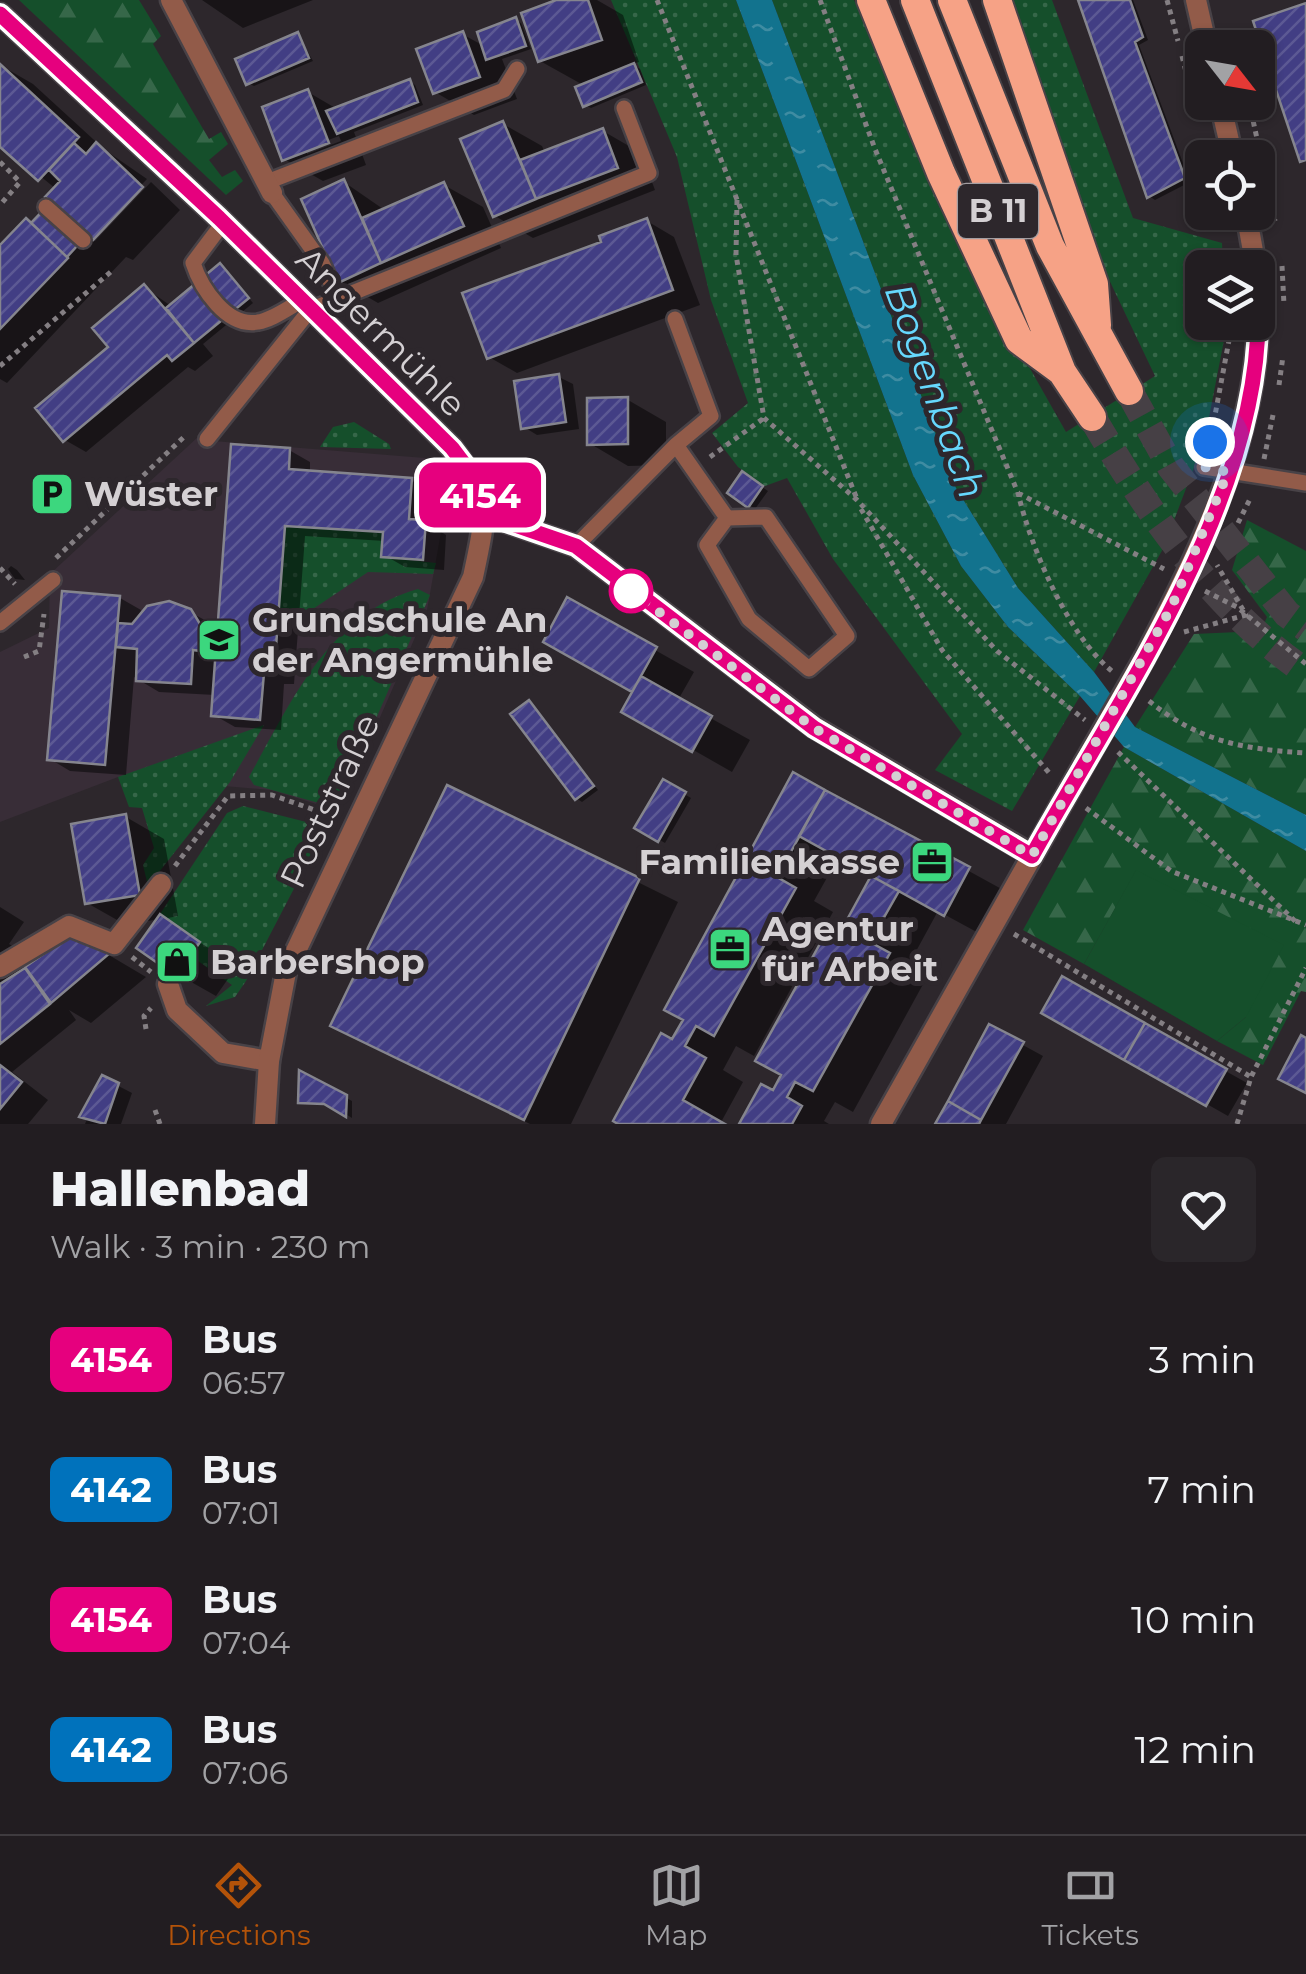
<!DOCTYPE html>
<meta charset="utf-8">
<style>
body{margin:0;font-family:Montserrat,sans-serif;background:#2a262a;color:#f1f3f6;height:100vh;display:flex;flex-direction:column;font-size:38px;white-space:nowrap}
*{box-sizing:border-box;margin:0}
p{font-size:32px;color:#a2a2a5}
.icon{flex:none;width:55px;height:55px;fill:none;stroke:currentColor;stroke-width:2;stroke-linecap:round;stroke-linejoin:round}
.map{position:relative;height:1124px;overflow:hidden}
.sheet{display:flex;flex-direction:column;background:#221d21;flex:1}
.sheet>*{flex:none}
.badge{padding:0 20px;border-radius:15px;font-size:35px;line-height:65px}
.needle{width:65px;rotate:121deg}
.tools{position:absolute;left:1185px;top:30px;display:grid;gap:20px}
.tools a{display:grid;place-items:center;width:90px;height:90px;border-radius:15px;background:#221d21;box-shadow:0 2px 8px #0004,0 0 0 2px #3f3b3f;font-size:50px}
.you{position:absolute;width:50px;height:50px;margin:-25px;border:8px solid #fff;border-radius:50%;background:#1a73e8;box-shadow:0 0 0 15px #1a73e833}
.map>.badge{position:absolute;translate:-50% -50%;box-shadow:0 0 0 5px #fff}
.round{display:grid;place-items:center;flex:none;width:105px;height:105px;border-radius:15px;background:#2a262a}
.overview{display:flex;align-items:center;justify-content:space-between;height:170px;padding:0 50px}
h1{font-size:48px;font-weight:800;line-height:75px}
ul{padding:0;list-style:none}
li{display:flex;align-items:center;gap:30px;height:130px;padding:0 50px}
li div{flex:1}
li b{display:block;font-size:38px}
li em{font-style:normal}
li .badge{min-width:110px;font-weight:700;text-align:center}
.tab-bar{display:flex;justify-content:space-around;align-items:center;height:140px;border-top:2px solid #3f3b3f;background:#221d21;font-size:28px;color:#a2a2a5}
.tab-bar a{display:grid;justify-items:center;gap:5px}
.tab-bar .selected{color:#b45309}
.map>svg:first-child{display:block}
.built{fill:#382d37}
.grass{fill:url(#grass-dots)}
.forest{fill:url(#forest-firs)}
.green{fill:#154f2b}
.water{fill:url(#water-ripples)}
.shadow{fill:#0007;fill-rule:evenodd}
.building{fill:url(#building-hatch);stroke:#85858e;stroke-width:2.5}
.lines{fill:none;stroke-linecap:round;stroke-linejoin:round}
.trunk-tunnel{stroke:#464045;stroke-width:28;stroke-dasharray:28 14;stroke-linecap:butt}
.service-casing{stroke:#484247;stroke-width:20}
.minor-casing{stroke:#484247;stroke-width:25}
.tertiary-casing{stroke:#484247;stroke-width:25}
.trunk-casing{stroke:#484247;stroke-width:32}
.path{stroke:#847f83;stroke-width:5;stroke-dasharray:5 5;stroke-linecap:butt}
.service{stroke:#925b49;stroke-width:15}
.minor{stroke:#925b49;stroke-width:20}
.tertiary{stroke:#925b49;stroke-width:20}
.trunk{stroke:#f6a286;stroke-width:28}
.tertiary-bridge-casing{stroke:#484247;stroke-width:25;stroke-linecap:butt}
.tertiary-bridge{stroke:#925b49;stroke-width:20}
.line-casing{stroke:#fff;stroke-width:22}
.line{stroke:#e6007e;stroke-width:15}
.walk{stroke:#d4d0d3;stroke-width:10;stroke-dasharray:0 18}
.stop-dot{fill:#fff;stroke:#e6007e;stroke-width:5}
.labels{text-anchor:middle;stroke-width:10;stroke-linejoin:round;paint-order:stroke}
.shield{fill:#2d272c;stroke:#a29da1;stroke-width:2.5}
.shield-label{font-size:32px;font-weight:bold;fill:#d4d0d3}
.street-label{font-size:35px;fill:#d4d0d3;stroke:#2d272c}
.poi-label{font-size:35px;font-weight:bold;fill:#d4d0d3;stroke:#2d272c;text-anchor:start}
.water-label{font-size:38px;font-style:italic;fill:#66d8fd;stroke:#2d272c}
</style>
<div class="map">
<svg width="1306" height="1124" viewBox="0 0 1306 1124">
<defs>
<pattern id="grass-dots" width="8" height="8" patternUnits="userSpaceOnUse" patternTransform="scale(2.5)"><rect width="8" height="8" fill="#154f2b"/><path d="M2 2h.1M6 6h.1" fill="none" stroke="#366749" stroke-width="1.8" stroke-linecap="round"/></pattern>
<pattern id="forest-firs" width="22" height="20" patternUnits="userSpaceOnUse" patternTransform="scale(2.5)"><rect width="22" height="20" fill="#154f2b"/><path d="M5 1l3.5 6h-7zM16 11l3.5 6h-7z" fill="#366749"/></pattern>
<pattern id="water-ripples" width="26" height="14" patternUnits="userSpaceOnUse" patternTransform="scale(2.5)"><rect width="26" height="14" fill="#12738e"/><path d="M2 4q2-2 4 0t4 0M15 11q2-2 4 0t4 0" fill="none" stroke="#3f8ca2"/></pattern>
<pattern id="building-hatch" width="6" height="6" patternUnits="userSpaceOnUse" patternTransform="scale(2.5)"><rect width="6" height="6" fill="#423e84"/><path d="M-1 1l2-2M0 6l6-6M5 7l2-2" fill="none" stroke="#5c5994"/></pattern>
</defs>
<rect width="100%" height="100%" fill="#2d272c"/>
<path class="built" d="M 199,436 L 214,441 L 425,458 L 447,499 L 427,610 L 339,811 L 271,790 L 118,777 L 0,822 L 0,652 L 49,628 L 50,574 Z"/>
<path class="grass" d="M 611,0 L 736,0 L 913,475 L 961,566 L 1008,627 L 1080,696 L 1012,811 L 935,770 L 962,734 L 833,559 L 787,478 L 765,486 L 738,467 L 712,433 L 748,403 L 711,300 L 677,157 Z
M 772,0 L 854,0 L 976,273 L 1066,432 L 1155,376 L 1073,204 L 1007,0 L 1052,0 L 1133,218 L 1222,243 L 1223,267 L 1202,268 L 1202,322 L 1225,323 L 1225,335 L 1205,438 L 1164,547 L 1094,672 L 1018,588 L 956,488 Z
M 354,422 L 389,444 L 391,449 L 320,447 L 333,427 Z
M 285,526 L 383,532 L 381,557 L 436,563 L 433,574 L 368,572 L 301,617 L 278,620 Z
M 418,589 L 430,595 L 337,808 L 254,785 L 249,777 C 291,702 330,613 418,589 Z
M 264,725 L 230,782 L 148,886 L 143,865 L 154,848 L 142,808 L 129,807 L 118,777 Z
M 243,806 L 326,827 L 246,981 L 235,997 L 206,1006 L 232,985 L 191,956 L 199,941 L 160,914 L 227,813 Z"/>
<path class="forest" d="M 19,0 L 139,0 L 161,36 L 153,44 L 209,139 L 221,132 L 228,144 L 209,160 L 222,177 L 235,170 L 243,181 L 226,195 Z
M 1247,520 L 1306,551 L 1306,815 L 1135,727 L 1194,634 L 1261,631 L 1267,617 L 1232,570 Z
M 1124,747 L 1306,851 L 1306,992 L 1301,991 L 1263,1065 L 1217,1041 L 1246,1017 L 1136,871 L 1084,964 L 1023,930 Z"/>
<path class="green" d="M 1136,870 L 1284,945 L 1246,1017 L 1217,1041 L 1084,964 Z"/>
<path class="water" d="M 736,0 L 772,0 L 956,488 L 1018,588 L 1094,672 L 1135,727 L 1306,815 L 1306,851 L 1124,747 L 1080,696 L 1008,627 L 961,566 L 913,475 Z"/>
<path class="shadow" d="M 202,0 L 313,0 L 243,28 Z
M 563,0 L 597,0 L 623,15 L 639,62 L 632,64 L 640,69 L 646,85 L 591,108 L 585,105 L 585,86 L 540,61 Z
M 1081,0 L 1133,0 L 1148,40 L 1139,45 L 1190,182 L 1155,200 L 1149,196 Z
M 515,20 L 521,23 L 531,49 L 502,59 L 517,99 L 474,115 L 435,92 L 462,34 L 484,46 Z
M 298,35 L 313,61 L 254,86 L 248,83 Z
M 0,65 L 33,84 L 105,150 L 147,179 L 88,241 L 95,241 L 151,182 L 180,210 L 133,260 L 126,257 L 7,383 L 0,379 L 0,249 L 33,225 L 54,202 L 56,189 L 0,143 Z
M 409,81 L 415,85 L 423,105 L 354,132 L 366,165 L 323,181 L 284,159 L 308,92 L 337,109 ZM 339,136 L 341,141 L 307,154 L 307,148 Z
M 503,124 L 542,146 L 545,153 L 603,131 L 641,153 L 655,190 L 533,238 L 495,216 Z
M 344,182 L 386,211 L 444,185 L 483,207 L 501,248 L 378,303 L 340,281 Z
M 647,221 L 674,237 L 700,305 L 517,373 L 489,357 L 605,243 Z
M 221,266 L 253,303 L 203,344 L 213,356 L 195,371 L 188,367 L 86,452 L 65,440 L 144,287 L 171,306 Z
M 559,377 L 573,384 L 579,429 L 537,435 L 524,427 Z
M 628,400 L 666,422 L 666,465 L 628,466 L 589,443 Z
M 289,450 L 310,462 L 310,473 L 411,480 L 432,493 L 430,525 L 446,535 L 444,570 L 405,567 L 384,555 L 385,541 L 305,536 L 294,684 L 284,684 L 281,730 L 235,727 L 214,715 L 215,695 L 159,692 L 134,677 L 126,775 L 70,771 L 50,759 L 120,598 L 141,610 L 140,619 L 190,612 L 212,624 L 219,637 Z
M 743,474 L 768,491 L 755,509 L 730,492 Z
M 11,566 L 17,570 L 25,580 L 15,579 L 8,569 Z
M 568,601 L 694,672 L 678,700 L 750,740 L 732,772 L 625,711 L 635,692 L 546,641 Z
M 530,703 L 598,790 L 582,802 L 576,798 Z
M 794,775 L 1007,892 L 984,936 L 938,911 L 908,966 L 927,977 L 853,1112 L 835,1102 L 824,1121 L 829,1124 L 742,1124 L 774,1094 L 844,931 L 874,876 L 839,856 L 814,901 L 833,912 L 754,1056 L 736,1046 L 723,1070 L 743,1082 L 720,1124 L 622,1124 L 673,1043 Z
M 664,782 L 691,798 L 665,843 L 637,827 Z
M 448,788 L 678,902 L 571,1124 L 530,1124 L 334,1026 Z
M 126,817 L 164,839 L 178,916 L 163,919 L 237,966 L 216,996 L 177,974 L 159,919 L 126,925 L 87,903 Z
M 0,907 L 24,922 L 9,944 L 38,961 L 75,935 L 146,977 L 91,1023 L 69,1010 L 76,1020 L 12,1072 L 48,1100 L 28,1124 L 0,1124 Z
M 1063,980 L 1247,1083 L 1228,1116 L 1044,1012 Z
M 990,1027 L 1043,1056 L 1006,1124 L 938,1124 Z
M 302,1074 L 352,1101 L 352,1118 L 333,1106 L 300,1101 Z
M 103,1078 L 132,1093 L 121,1124 L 85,1124 Z"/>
<path class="building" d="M 556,0 L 588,0 L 602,40 L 538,62 L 521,13 Z
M 1078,0 L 1130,0 L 1143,37 L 1135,42 L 1185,178 L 1147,198 Z
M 1306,3 L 1306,160 L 1300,162 L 1253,21 Z
M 516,17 L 526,46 L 486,60 L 477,32 Z
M 463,31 L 480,77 L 433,94 L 416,49 Z
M 298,32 L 309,58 L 246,85 L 235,59 Z
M 634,63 L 642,82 L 583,107 L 575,87 Z
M 0,64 L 79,137 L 38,181 L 0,147 Z
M 410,79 L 418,102 L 337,134 L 326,111 Z
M 308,89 L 329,143 L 282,161 L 262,107 Z
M 503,121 L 536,199 L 493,217 L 460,139 Z
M 603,128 L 618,168 L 536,199 L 520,160 Z
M 96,142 L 143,187 L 93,240 L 87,235 L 67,257 L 31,223 L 51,202 L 45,197 L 60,181 L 49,170 L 74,143 L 86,154 Z
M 344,179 L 381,263 L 338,283 L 301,199 Z
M 444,182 L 464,226 L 381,263 L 362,218 Z
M 26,218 L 68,258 L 0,329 L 0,245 Z
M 647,218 L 673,290 L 487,359 L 462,293 L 601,242 L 599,236 Z
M 220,263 L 249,298 L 194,343 L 166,308 Z
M 144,284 L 194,343 L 172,361 L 167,355 L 63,442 L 35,408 L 108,347 L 92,328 Z
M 559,374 L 566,422 L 521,429 L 514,381 Z
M 628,397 L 628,444 L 587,445 L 587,398 Z
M 231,444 L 290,448 L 289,469 L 412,478 L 409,519 L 426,520 L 423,560 L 381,557 L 383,532 L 285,526 L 274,674 L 264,673 L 260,720 L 211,716 Z
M 742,471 L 763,486 L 748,508 L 727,493 Z
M 62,591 L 120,596 L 105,765 L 47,760 Z
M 567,597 L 657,647 L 632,692 L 543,642 Z
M 169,601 L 191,609 L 203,629 L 217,630 L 215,653 L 193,650 L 191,684 L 136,681 L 137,649 L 116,647 L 118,623 L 132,624 L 147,606 Z
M 641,676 L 712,716 L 692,752 L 621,712 Z
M 529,700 L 594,786 L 575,800 L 510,714 Z
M 793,772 L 825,790 L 777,877 L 796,888 L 714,1036 L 696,1026 L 685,1046 L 706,1058 L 683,1100 L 725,1124 L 618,1124 L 613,1121 L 661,1033 L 672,1039 L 683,1020 L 664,1010 Z
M 663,779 L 686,792 L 658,842 L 634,828 Z
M 447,785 L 640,878 L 524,1120 L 330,1026 Z
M 825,790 L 970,867 L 944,916 L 799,836 Z
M 126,814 L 140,895 L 85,904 L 71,824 Z
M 871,876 L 899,891 L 870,942 L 890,953 L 813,1091 L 795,1082 L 787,1097 L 802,1106 L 792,1124 L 739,1124 L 761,1084 L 773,1090 L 781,1075 L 755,1061 L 832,922 L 843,927 Z
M 160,914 L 200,942 L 176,976 L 136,948 Z
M 75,932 L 110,953 L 51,1003 L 25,967 Z
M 25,968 L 50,1004 L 0,1044 L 0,984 Z
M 1062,976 L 1145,1023 L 1124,1060 L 1041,1013 Z
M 1145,1023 L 1227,1069 L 1206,1106 L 1124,1060 Z
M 989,1024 L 1024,1042 L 981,1120 L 948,1101 Z
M 1301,1035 L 1306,1038 L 1306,1093 L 1278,1079 Z
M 0,1065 L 22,1082 L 0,1109 Z
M 299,1070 L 347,1095 L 346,1117 L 324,1104 L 298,1103 Z
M 102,1075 L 119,1083 L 105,1124 L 79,1117 Z
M 948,1101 L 981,1120 L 979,1124 L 935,1124 Z"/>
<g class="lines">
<path class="trunk-tunnel" d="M 1129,391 L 1171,467 L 1287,614 L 1306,628
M 1092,417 C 1147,512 1215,610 1306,672"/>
<defs>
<path id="service" d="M 267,182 L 504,90 L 517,69
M 272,193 L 322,263 L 338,299
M 46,207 L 83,240
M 223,223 L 193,263 C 201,288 227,328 258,322 C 272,320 288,308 301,301
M 675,319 L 711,416 L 676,445
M 207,439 L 310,310 L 649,173 L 624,108
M 1204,467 L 1306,483
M 576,546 L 676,445 L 727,518 L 707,545 L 749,619 L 809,669 L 847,636 L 766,517 L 727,518
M 0,623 L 53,580"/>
<path id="minor" d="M 171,0 L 272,193
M 486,515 L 576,546 L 814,727 L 1032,855
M 0,967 L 69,926 L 114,944 L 161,884
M 168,984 L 177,1010 L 223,1053 L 269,1061"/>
<path id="tertiary" d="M 1196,0 L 1207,48
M 0,14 L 219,218 L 452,448 C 492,501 486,515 473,577 L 286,972 L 269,1061 L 265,1124
M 1220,102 L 1233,158
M 1246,212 L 1256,268
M 1145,657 C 1200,551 1261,430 1258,308
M 881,1124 L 1084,764"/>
<path id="trunk" d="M 871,0 L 941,173 L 1019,340 L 1061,371
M 915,0 L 1062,372 L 1092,417
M 952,0 L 1050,246 L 1129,391
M 997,0 L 1094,284 L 1097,325"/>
</defs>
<use href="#service" class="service-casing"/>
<use href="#minor" class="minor-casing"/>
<use href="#tertiary" class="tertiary-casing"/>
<use href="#trunk" class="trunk-casing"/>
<path class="path" d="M 657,0 L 857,499
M 820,0 L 875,149 L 1018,493 C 1031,548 1068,636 1113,672
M 1167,0 L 1178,41
M 1182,56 L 1194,103
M 1249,102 L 1275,221
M 0,162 L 20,182 L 0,205
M 737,200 L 736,255 L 764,418 L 857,500 L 997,651 L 1085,720
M 1282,266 L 1284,305
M 0,366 L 113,270
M 1279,385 L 1283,356
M 1210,442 L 1230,335
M 710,457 L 764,418
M 1264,459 L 1273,415
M 1018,493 L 1164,569
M 861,509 L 942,650 L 1051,775
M 1238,523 L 1251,497
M 56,558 L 186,435
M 0,568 L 15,584
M 1205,591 L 1237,607 L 1306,664
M 1184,632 L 1246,615 L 1217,565
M 24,657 L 39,651 L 44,614
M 1149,701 C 1200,742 1243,749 1306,753
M 1118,752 L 1296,922
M 1086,808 L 1171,871 L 1306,925
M 175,866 L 228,796 L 272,795 L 329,815
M 1014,934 L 1251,1077
M 132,957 L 151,972
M 146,1029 L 144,1016 L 151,1008
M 155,1110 L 160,1124
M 1237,1124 L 1251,1077 L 1306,968"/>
<use href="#service" class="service"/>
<use href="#minor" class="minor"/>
<use href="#tertiary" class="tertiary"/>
<use href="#trunk" class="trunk"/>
<defs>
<path id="tertiary-bridge" d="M 1084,764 L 1145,657"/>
</defs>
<use href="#tertiary-bridge" class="tertiary-bridge-casing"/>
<use href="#tertiary-bridge" class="tertiary-bridge"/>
</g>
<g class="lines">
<defs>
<path id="line" d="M 0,14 L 219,218 L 452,448 L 474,477 L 486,515 L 576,546 L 814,728 L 1032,856 C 1119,698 1263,495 1258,308"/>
</defs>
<use href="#line" class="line-casing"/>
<use href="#line" class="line"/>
<path class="walk" d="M 631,591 L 814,728 L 1032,856 L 1172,606 L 1228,472 L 1204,467 L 1210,442"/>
</g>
<defs>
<symbol id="parking-square" viewBox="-11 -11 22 22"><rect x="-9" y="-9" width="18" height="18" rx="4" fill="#3cd77e" stroke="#2d272c"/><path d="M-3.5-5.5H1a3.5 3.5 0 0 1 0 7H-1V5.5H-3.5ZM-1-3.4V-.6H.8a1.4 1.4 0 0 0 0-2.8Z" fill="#111"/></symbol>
<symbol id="school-square" viewBox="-11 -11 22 22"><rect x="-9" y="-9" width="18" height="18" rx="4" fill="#3cd77e" stroke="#2d272c"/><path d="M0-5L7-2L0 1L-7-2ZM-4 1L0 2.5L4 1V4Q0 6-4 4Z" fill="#111"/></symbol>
<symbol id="office-square" viewBox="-11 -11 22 22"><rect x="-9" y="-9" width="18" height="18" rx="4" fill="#3cd77e" stroke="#2d272c"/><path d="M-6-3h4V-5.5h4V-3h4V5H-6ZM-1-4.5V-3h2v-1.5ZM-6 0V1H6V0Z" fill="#111"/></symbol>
<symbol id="shop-square" viewBox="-11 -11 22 22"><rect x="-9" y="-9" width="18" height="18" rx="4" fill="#3cd77e" stroke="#2d272c"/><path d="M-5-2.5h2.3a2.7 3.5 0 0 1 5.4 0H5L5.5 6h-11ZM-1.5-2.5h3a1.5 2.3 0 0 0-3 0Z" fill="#111"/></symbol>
</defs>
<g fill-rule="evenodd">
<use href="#parking-square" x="27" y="469" width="50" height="50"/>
<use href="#school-square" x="194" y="615" width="50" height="50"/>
<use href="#office-square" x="907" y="837" width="50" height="50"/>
<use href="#office-square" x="705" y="924" width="50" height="50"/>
<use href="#shop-square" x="152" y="937" width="50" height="50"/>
</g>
<circle class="stop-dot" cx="631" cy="591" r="20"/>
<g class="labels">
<rect class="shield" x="958" y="184" width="80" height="54" rx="8"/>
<g class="shield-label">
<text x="998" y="222">B 11</text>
</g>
<g class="street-label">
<text transform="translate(381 332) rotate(45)" y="12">Angermühle</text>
<text transform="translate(330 801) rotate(-65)" y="12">Poststraße</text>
</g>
<g class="poi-label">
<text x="84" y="506">Wüster</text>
<text x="252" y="632">Grundschule An<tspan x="252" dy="40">der Angermühle</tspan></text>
<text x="900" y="874" text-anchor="end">Familienkasse</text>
<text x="762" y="941">Agentur<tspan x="762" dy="40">für Arbeit</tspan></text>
<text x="210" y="974">Barbershop</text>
</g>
<g class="water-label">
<text transform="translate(935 391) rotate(70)" y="13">Bogenbach</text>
</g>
</g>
</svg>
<div class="tools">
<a><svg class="needle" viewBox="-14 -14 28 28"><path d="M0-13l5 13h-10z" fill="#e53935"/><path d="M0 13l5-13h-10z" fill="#a2a2a5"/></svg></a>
<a><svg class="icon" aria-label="locate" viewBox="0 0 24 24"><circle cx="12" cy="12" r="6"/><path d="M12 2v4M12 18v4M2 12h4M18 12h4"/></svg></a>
<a><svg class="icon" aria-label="layers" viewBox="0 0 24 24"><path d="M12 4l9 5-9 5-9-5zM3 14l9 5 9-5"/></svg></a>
</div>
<div class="you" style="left:1210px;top:442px"></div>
<b class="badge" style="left:480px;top:495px;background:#e6007e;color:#fff">4154</b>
</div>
<section class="sheet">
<div class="overview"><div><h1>Hallenbad</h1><p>Walk · 3 min · 230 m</p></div><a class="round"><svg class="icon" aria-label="heart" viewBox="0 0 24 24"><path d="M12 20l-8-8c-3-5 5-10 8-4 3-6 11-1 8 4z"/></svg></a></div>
<ul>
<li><span class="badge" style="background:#e6007e;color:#fff">4154</span><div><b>Bus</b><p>06:57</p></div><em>3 min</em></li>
<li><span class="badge" style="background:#0072bc;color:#fff">4142</span><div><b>Bus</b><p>07:01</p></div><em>7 min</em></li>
<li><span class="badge" style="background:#e6007e;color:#fff">4154</span><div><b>Bus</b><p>07:04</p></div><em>10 min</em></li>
<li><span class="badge" style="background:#0072bc;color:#fff">4142</span><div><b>Bus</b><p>07:06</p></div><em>12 min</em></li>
</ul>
</section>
<nav class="tab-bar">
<a class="selected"><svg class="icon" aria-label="directions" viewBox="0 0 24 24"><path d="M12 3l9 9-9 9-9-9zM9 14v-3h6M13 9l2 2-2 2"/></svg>Directions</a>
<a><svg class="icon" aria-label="map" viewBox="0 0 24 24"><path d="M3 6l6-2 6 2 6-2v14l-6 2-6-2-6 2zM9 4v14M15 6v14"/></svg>Map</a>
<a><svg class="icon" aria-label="tickets" viewBox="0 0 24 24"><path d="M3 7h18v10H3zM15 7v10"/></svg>Tickets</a>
</nav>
